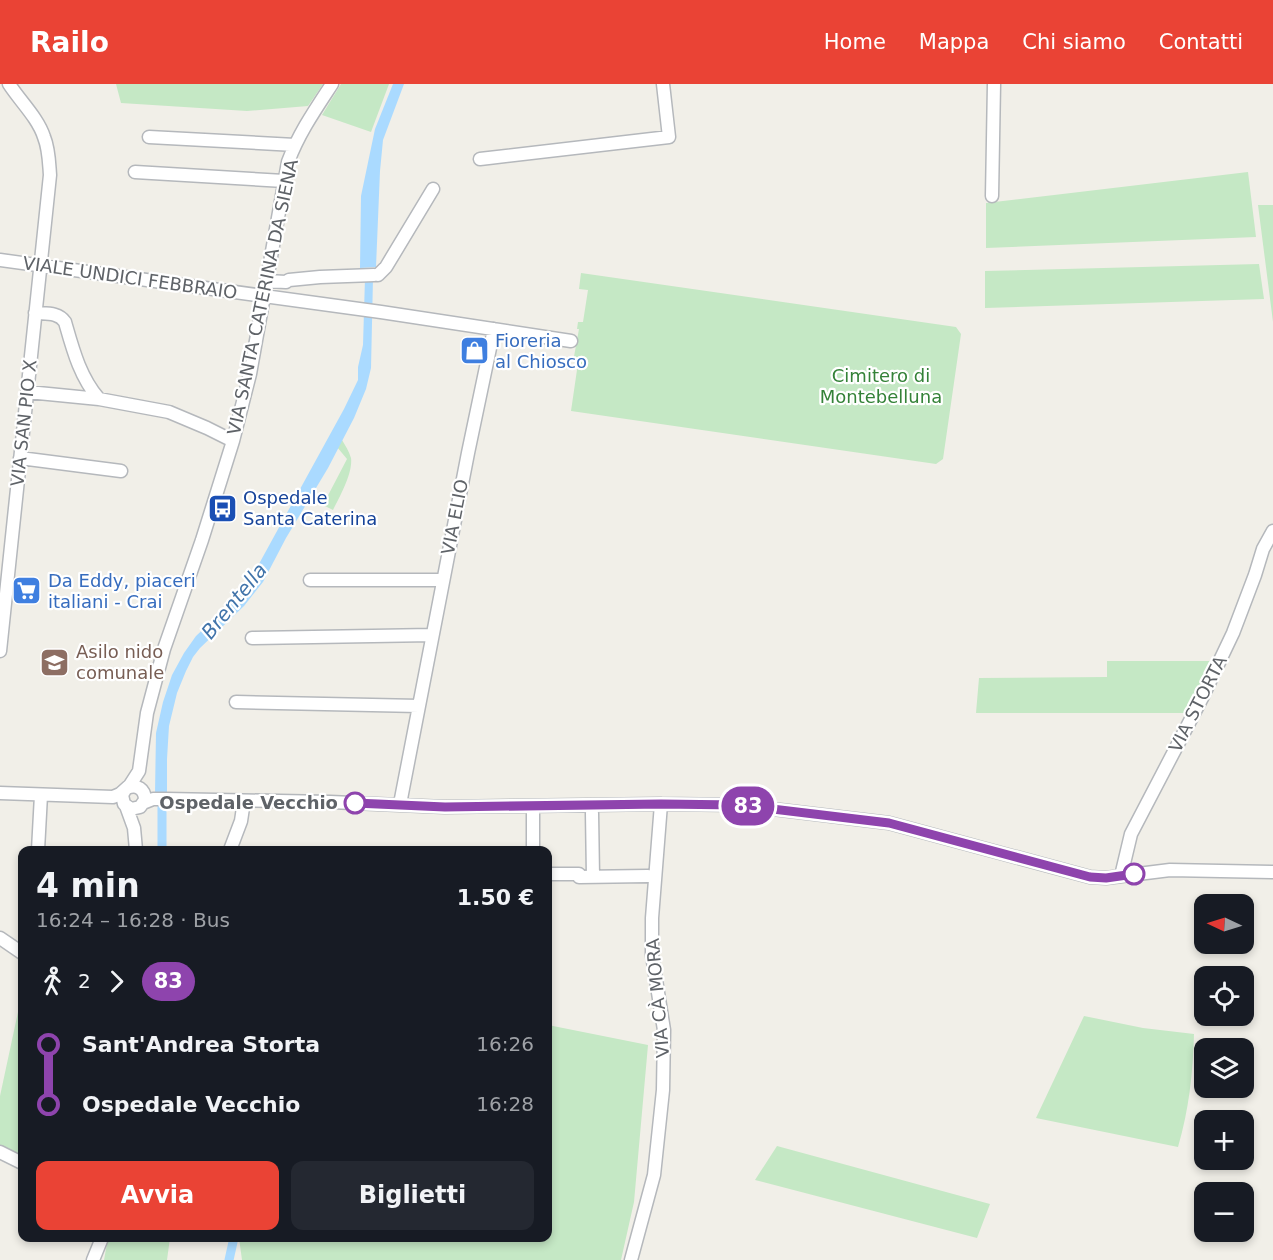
<!DOCTYPE html>
<html lang="it">
<meta charset="utf-8">
<style>
body{margin:0;font-family:"DejaVu Sans",sans-serif;background:#242831;color:#f1f3f6;height:100vh;display:flex;flex-direction:column;font-size:22px;white-space:nowrap}
*{box-sizing:border-box;margin:0}
p{font-size:20px;color:#9ea1a6}
.icon{flex:none;width:33px;height:33px;fill:none;stroke:currentColor;stroke-width:2;stroke-linecap:round;stroke-linejoin:round}
.map{position:relative;flex:1;overflow:hidden}
.panel{position:absolute;left:18px;top:762px;width:534px;height:396px;display:flex;flex-direction:column;background:#171b24;border-radius:12px;box-shadow:0 3px 9px #0003}
.panel>*{flex:none}
.badge{padding:0 12px;border-radius:20px;font-size:21px;line-height:39px}
.needle{width:39px;rotate:274deg}
.tools{position:absolute;left:1194px;top:810px;display:grid;gap:12px}
.tools a{display:grid;place-items:center;width:60px;height:60px;border-radius:12px;background:#171b24;box-shadow:0 3px 9px #0003;font-size:30px}
.map>.badge{position:absolute;translate:-50% -50%;box-shadow:0 0 0 3px #fff}
.legs{display:flex;align-items:center;gap:9px;height:66px;padding:0 18px;font-size:20px}
.legs p{margin-inline-start:auto}
.overview{display:flex;align-items:center;justify-content:space-between;height:102px;padding:0 18px}
h1{font-size:33px;font-weight:800;line-height:45px}
.primary-button{display:flex;gap:12px;margin-top:auto;padding:12px 18px}
.primary-button a{flex:1;height:69px;border-radius:12px;background:#ea4335;color:#fff;font-size:24px;font-weight:800;line-height:69px;text-align:center}
.primary-button a+a{background:#242831;color:#f1f3f6}
ul{padding:0 18px;list-style:none}
li{display:flex;align-items:center;gap:21px;height:60px;font-size:22px}
li i{display:grid;place-items:center;width:9px;height:100%;margin:0 8px;background:currentColor}
li i::after{content:'';width:15px;height:15px;margin:-8px;border:4px solid;border-radius:50%;background:#171b24}
li p{margin-inline-start:auto}
li:first-child i{background:linear-gradient(#0000 50%,currentColor 0)}
li:last-child i{background:linear-gradient(currentColor 50%,#0000 0)}
header{display:flex;align-items:center;gap:36px;box-sizing:border-box;height:84px;padding:0 30px;background:#ea4335;color:#fff}
header strong{font-size:28px}
nav{display:flex;gap:33px;margin-inline-start:auto;font-size:21px}
.map>svg:first-child{display:block}
.green{fill:#c5e8c5}
.water{fill:#aadaff}
.lines{fill:none;stroke-linecap:round;stroke-linejoin:round}
.canal{stroke:#aadaff;stroke-width:9}
.minor-casing{stroke:#b5b8bc;stroke-width:15}
.minor{stroke:#fff;stroke-width:12}
.line-1-casing{stroke:#fff;stroke-width:14}
.line-1{stroke:#8e44ad;stroke-width:9}
.stop-1-dot{fill:#fff;stroke:#8e44ad;stroke-width:3}
.labels{text-anchor:middle;stroke-width:4.5;stroke-linejoin:round;paint-order:stroke}
.street-label{font-size:18px;fill:#5f6368;stroke:#fff}
.shop-label{font-size:18px;fill:#366cbe;stroke:#fff;text-anchor:start}
.park-label{font-size:18px;fill:#348238;stroke:#fff}
.transit-label{font-size:18px;fill:#164399;stroke:#fff;text-anchor:start}
.education-label{font-size:18px;fill:#785e54;stroke:#fff;text-anchor:start}
.stop-label{font-size:18px;font-weight:bold;fill:#5f6368;stroke:#fff;text-anchor:end}
.water-label{font-size:20px;font-style:italic;fill:#4174aa;stroke:#fff}
</style>
<header>
<strong>Railo</strong>
<nav><a>Home</a><a>Mappa</a><a>Chi siamo</a><a>Contatti</a></nav>
</header>
<div class="map">
<svg width="1273" height="1176" viewBox="0 0 1273 1176">
<rect width="100%" height="100%" fill="#f1efe8"/>
<path class="green" d="M 116,0 L 323,0 L 308,22 L 247,27 L 121,19 Z
M 341,0 L 389,0 L 371,48 L 322,31 Z
M 1248,88 L 1256,153 L 986,164 L 986,119 Z
M 1258,121 L 1273,121 L 1273,238 Z
M 1259,180 L 1264,215 L 985,224 L 985,187 Z
M 581,189 L 956,243 L 961,250 L 943,375 L 936,380 L 571,327 L 578,279 L 573,278 L 579,245 L 577,245 L 578,238 L 583,238 L 588,206 L 579,205 Z
M 342,356 C 345,361 349,367 351,374 C 353,389 340,412 333,426 L 323,421 L 347,375 L 337,363 Z
M 1107,577 L 1215,577 L 1188,629 L 976,629 L 979,594 L 1107,593 Z
M 18,928 L 22,929 L 22,1080 L 0,1072 L 0,1012 Z
M 1084,932 L 1143,944 L 1194,950 C 1193,988 1189,1026 1178,1063 L 1036,1034 Z
M 548,941 L 648,961 L 634,1118 L 621,1176 L 242,1176 L 239,1154 L 548,1154 Z
M 777,1062 L 990,1120 L 977,1154 L 755,1096 Z
M 108,1154 L 170,1154 L 167,1176 L 104,1176 Z"/>
<path class="water" d="M 393,0 L 404,0 L 383,56 L 380,87 L 376,183 L 360,184 L 361,112 L 375,45 Z
M 365,194 L 373,194 L 371,284 L 366,305 L 354,334 L 328,384 L 286,454 L 263,498 L 244,522 L 200,564 L 193,573 L 186,587 L 177,609 L 169,642 L 167,675 L 167,710 L 155,709 L 156,649 L 163,618 L 172,591 L 184,569 L 196,552 L 234,516 L 249,498 L 344,325 L 358,296 L 358,283 L 363,261 Z"/>
<g class="lines">
<path class="canal" d="M 162,709 L 162,766
M 229,1176 L 233,1158 L 232,1154"/>
<defs>
<path id="minor" d="M 149,53 L 295,61
M 480,75 L 669,53 L 663,0
M 135,88 L 284,97
M 992,112 L 994,0
M 0,176 L 381,228 L 571,257
M 378,191 L 386,183 L 433,105
M 267,197 L 286,198 L 289,196 L 320,193 L 374,191
M 35,229 C 46,230 58,228 65,238 C 73,266 80,293 99,315
M 28,308 L 99,315 L 169,328 L 207,344 L 233,357
M 20,374 L 121,387
M 310,496 L 443,496
M 252,554 L 432,551
M 0,567 L 50,91 C 49,78 49,65 44,53 C 38,34 20,17 9,0
M 236,618 L 419,622
M 125,706 L 122,711 L 124,720 L 131,725 L 140,723 L 145,716 C 145,705 137,700 127,704
M 0,709 L 113,713 L 120,710 L 130,701 L 139,687 L 147,629 L 164,565 L 202,456 L 233,357 L 250,290 L 288,78 C 299,49 315,26 332,0
M 143,719 L 153,715 L 166,715 L 330,718 L 445,723 L 661,720 L 739,721 L 889,739 L 1090,793 L 1106,794 L 1170,786 L 1273,788
M 400,720 L 468,369 L 494,245
M 126,722 L 134,744 L 136,766
M 533,722 L 533,766
M 592,729 L 593,793
M 38,766 L 41,711
M 230,766 L 241,737 L 244,717
M 548,790 L 579,790 L 579,793 L 648,792
M 1121,792 L 1131,750 L 1203,612 L 1233,549 L 1255,491 L 1263,465 L 1273,447
M 0,854 L 22,869
M 0,1068 L 22,1079
M 93,1176 L 102,1154
M 631,1176 L 654,1091 L 663,1006 L 664,946 L 652,871 L 652,834 L 661,720"/>
</defs>
<use href="#minor" class="minor-casing"/>
<use href="#minor" class="minor"/>
</g>
<g class="lines">
<defs>
<path id="line-1" d="M 355,719 L 445,723 L 661,720 L 739,721 L 889,739 L 1090,793 L 1106,794 L 1134,790"/>
</defs>
<use href="#line-1" class="line-1-casing"/>
<use href="#line-1" class="line-1"/>
</g>
<defs>
<symbol id="shop-square" viewBox="-11 -11 22 22"><rect x="-9" y="-9" width="18" height="18" rx="4" fill="#3f7fe0" stroke="#fff"/><path d="M-5-2.5h2.3a2.7 3.5 0 0 1 5.4 0H5L5.5 6h-11ZM-1.5-2.5h3a1.5 2.3 0 0 0-3 0Z" fill="#fff"/></symbol>
<symbol id="bus-square" viewBox="-11 -11 22 22"><rect x="-9" y="-9" width="18" height="18" rx="4" fill="#1a4fb4" stroke="#fff"/><path d="M-5-6H5V4H4V6H2V4H-2V6H-4V4H-5ZM-3.5-4V0h7V-4ZM-3.5 1.2v1.5H-2V1.2ZM2 1.2v1.5H3.5V1.2Z" fill="#fff"/></symbol>
<symbol id="supermarket-square" viewBox="-11 -11 22 22"><rect x="-9" y="-9" width="18" height="18" rx="4" fill="#3f7fe0" stroke="#fff"/><path d="M-6-5.5h2.5l.6 2H6L4.5 2H-2.5L-4.4-4H-6ZM-1.5 3.2a1.3 1.3 0 1 0 .1 0ZM3 3.2a1.3 1.3 0 1 0 .1 0Z" fill="#fff"/></symbol>
<symbol id="school-square" viewBox="-11 -11 22 22"><rect x="-9" y="-9" width="18" height="18" rx="4" fill="#8d6e63" stroke="#fff"/><path d="M0-5L7-2L0 1L-7-2ZM-4 1L0 2.5L4 1V4Q0 6-4 4Z" fill="#fff"/></symbol>
</defs>
<g fill-rule="evenodd">
<use href="#shop-square" x="458" y="250" width="33" height="33"/>
<use href="#bus-square" x="206" y="408" width="33" height="33"/>
<use href="#supermarket-square" x="10" y="490" width="33" height="33"/>
<use href="#school-square" x="38" y="562" width="33" height="33"/>
</g>
<g class="stop-1-dot">
<circle cx="355" cy="719" r="10"/>
<circle cx="1134" cy="790" r="10"/>
</g>
<g class="labels">
<g class="street-label">
<text transform="translate(130 194) rotate(8)" y="6">VIALE UNDICI FEBBRAIO</text>
<text transform="translate(263 213) rotate(-78)" y="6">VIA SANTA CATERINA DA SIENA</text>
<text transform="translate(24 339) rotate(-84)" y="6">VIA SAN PIO X</text>
<text transform="translate(455 433) rotate(-79)" y="6">VIA ELIO</text>
<text transform="translate(1198 620) rotate(-63)" y="6">VIA STORTA</text>
<text transform="translate(658 914) rotate(-95)" y="6">VIA CÀ MORA</text>
</g>
<g class="shop-label">
<text x="495" y="263">Fioreria<tspan x="495" dy="21">al Chiosco</tspan></text>
<text x="48" y="503">Da Eddy, piaceri<tspan x="48" dy="21">italiani - Crai</tspan></text>
</g>
<g class="park-label">
<text x="881" y="298">Cimitero di<tspan x="881" dy="21">Montebelluna</tspan></text>
</g>
<g class="transit-label">
<text x="243" y="420">Ospedale<tspan x="243" dy="21">Santa Caterina</tspan></text>
</g>
<g class="education-label">
<text x="76" y="574">Asilo nido<tspan x="76" dy="21">comunale</tspan></text>
</g>
<g class="stop-label">
<text x="338" y="725">Ospedale Vecchio</text>
</g>
<g class="water-label">
<text transform="translate(234 517) rotate(-51)" y="7">Brentella</text>
</g>
</g>
</svg>
<div class="tools">
<a><svg class="needle" viewBox="-14 -14 28 28"><path d="M0-13l5 13h-10z" fill="#e53935"/><path d="M0 13l5-13h-10z" fill="#9ea1a6"/></svg></a>
<a><svg class="icon" aria-label="locate" viewBox="0 0 24 24"><circle cx="12" cy="12" r="6"/><path d="M12 2v4M12 18v4M2 12h4M18 12h4"/></svg></a>
<a><svg class="icon" aria-label="layers" viewBox="0 0 24 24"><path d="M12 4l9 5-9 5-9-5zM3 14l9 5 9-5"/></svg></a>
<a>+</a>
<a>−</a>
</div>
<b class="badge" style="left:748px;top:722px;background:#8e44ad;color:#fff">83</b>
<section class="panel">
<div class="overview"><div><h1>4 min</h1><p>16:24 – 16:28 · Bus</p></div><b>1.50 €</b></div>
<div class="legs"><svg class="icon" aria-label="walk" viewBox="0 0 24 24"><circle cx="13" cy="4" r="2"/><path d="M13 8l-2 6 4 7M11 14l-3 7M7 12l3-4h3l4 4"/></svg>2<svg class="icon" aria-label="forward" viewBox="0 0 24 24"><path d="M9 5l7 7-7 7"/></svg><b class="badge" style="background:#8e44ad;color:#fff">83</b></div>
<ul>
<li><i style="color:#8e44ad"></i><b>Sant'Andrea Storta</b><p>16:26</p></li>
<li><i style="color:#8e44ad"></i><b>Ospedale Vecchio</b><p>16:28</p></li>
</ul>
<div class="primary-button"><a>Avvia</a><a>Biglietti</a></div>
</section>
</div>
